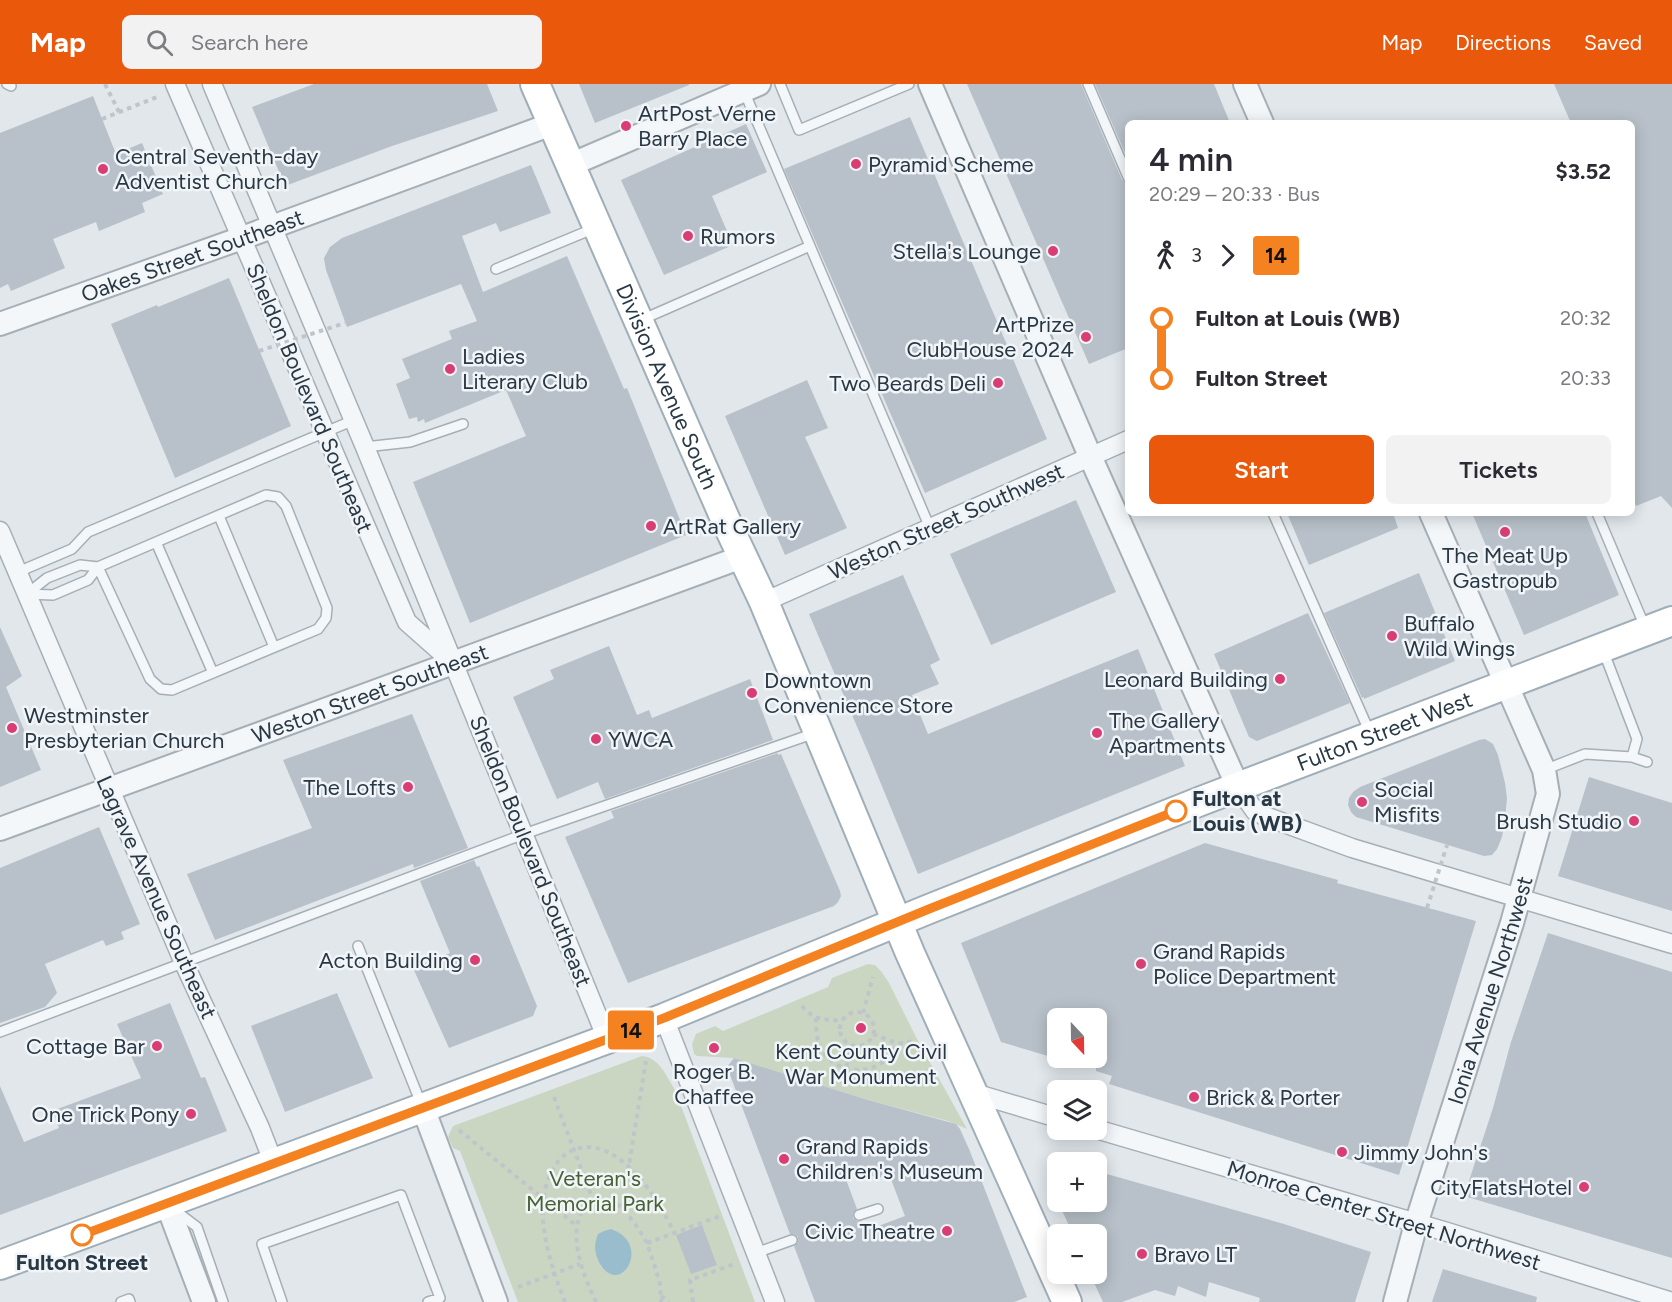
<!DOCTYPE html>
<meta charset="utf-8">
<style>
body{margin:0;font-family:Figtree,sans-serif;background:#f2f2f3;color:#2b2b33;height:100vh;display:flex;flex-direction:column;font-size:22px;white-space:nowrap}
*{box-sizing:border-box;margin:0}
p{font-size:20px;color:#7c7c81}
.icon{flex:none;width:33px;height:33px;fill:none;stroke:currentColor;stroke-width:2;stroke-linecap:round;stroke-linejoin:round}
.map{position:relative;flex:1;overflow:hidden}
.drawer{position:absolute;left:1125px;top:36px;width:510px;height:396px;display:flex;flex-direction:column;background:#fff;border-radius:9px;box-shadow:0 3px 15px #0003}
.drawer>*{flex:none}
.badge{padding:0 12px;border-radius:4px;font-size:21px;line-height:39px}
.needle{width:39px;rotate:158deg}
.controls{position:absolute;left:1047px;top:924px;display:grid;gap:12px}
.controls a{display:grid;place-items:center;width:60px;height:60px;border-radius:9px;background:#fff;box-shadow:0 3px 15px #0003;font-size:30px}
.map>.badge{position:absolute;translate:-50% -50%;box-shadow:0 0 0 3px #fff}
.legs{display:flex;align-items:center;gap:9px;height:66px;padding:0 24px;font-size:20px}
.legs p{margin-inline-start:auto}
.headline{display:flex;align-items:center;justify-content:space-between;height:102px;padding:0 24px}
h1{font-size:33px;font-weight:600;line-height:45px}
.cta{display:flex;gap:12px;margin-top:auto;padding:12px 24px}
.cta a{flex:1;height:69px;border-radius:9px;background:#ea580c;color:#fff;font-size:24px;font-weight:600;line-height:69px;text-align:center}
.cta a+a{background:#f2f2f3;color:#2b2b33}
ul{padding:0 24px;list-style:none}
li{display:flex;align-items:center;gap:21px;height:60px;font-size:22px}
li i{display:grid;place-items:center;width:9px;height:100%;margin:0 8px;background:currentColor}
li i::after{content:'';width:15px;height:15px;margin:-8px;border:4px solid;border-radius:50%;background:#fff}
li p{margin-inline-start:auto}
li:first-child i{background:linear-gradient(#0000 50%,currentColor 0)}
li:last-child i{background:linear-gradient(currentColor 50%,#0000 0)}
header{display:flex;align-items:center;gap:36px;box-sizing:border-box;height:84px;padding:0 30px;background:#ea580c;color:#fff}
header strong{font-size:28px}
nav{display:flex;gap:33px;margin-inline-start:auto;font-size:21px}
.search{width:420px;height:54px;background:#f2f2f3;display:flex;align-items:center;gap:15px;box-sizing:border-box;padding:0 21px;border-radius:9px;color:#7c7c81;font-size:22px}
.map>svg:first-child{display:block}
.green{fill:#cbd6c2}
.water{fill:#9abdce}
.building{fill:#b8c1c9;fill-rule:evenodd}
.lines{fill:none;stroke-linecap:round;stroke-linejoin:round}
.service-casing{stroke:#a6afb6;stroke-width:12}
.minor-casing{stroke:#a6afb6;stroke-width:21}
.tertiary-casing{stroke:#a6afb6;stroke-width:26}
.primary-casing{stroke:#a0aeb8;stroke-width:32}
.path{stroke:#bfc5ca;stroke-width:4;stroke-dasharray:4.5 4.5;stroke-linecap:butt}
.service{stroke:#f4f7f9;stroke-width:9}
.minor{stroke:#f4f7f9;stroke-width:18}
.tertiary{stroke:#f4f7f9;stroke-width:22}
.primary{stroke:#fff;stroke-width:28}
.path-bridge{stroke:#bfc5ca;stroke-width:4;stroke-dasharray:4.5 4.5;stroke-linecap:butt}
.line-1-casing{stroke:#fff;stroke-width:14}
.line-1{stroke:#f58220;stroke-width:9}
.poi-dot{fill:#d93d74;stroke:#f1f5f8;stroke-width:2}
.stop-1-dot{fill:#fff;stroke:#f58220;stroke-width:3}
.labels{text-anchor:middle;stroke-width:5;stroke-linejoin:round;paint-order:stroke}
.poi-label{font-size:22px;fill:#283844;stroke:#f1f5f8;text-anchor:start}
.street-label{font-size:22px;fill:#283844;stroke:#f1f5f8}
.stop-label{font-size:22px;font-weight:bold;fill:#283844;stroke:#f1f5f8;text-anchor:start}
.park-label{font-size:22px;fill:#466134;stroke:#f1f5f8}
</style>
<header>
<strong>Map</strong>
<div class="search"><svg class="icon" aria-label="search" viewBox="0 0 24 24"><circle cx="10" cy="10" r="6"/><path d="M15 15l6 6"/></svg>Search here</div>
<nav><a>Map</a><a>Directions</a><a>Saved</a></nav>
</header>
<div class="map">
<svg width="1672" height="1218" viewBox="0 0 1672 1218">
<rect width="100%" height="100%" fill="#e1e7eb"/>
<path class="green" d="M 868,880 L 875,881 L 881,887 L 889,899 L 917,955 L 967,1045 L 948,1037 L 868,1016 L 734,974 L 697,972 L 694,970 L 692,960 L 696,950 L 715,942 L 723,947 L 828,903 L 832,894 Z
M 642,972 C 659,973 667,993 675,1006 L 755,1218 L 518,1218 L 460,1067 L 453,1064 L 448,1053 L 453,1042 Z"/>
<path class="water" d="M 611,1145 C 654,1160 619,1216 599,1178 C 594,1168 594,1160 598,1150 L 604,1147 Z"/>
<path class="building" d="M 314,0 L 487,0 L 498,27 L 392,62 L 285,102 L 252,23 Z
M 579,0 L 689,0 L 689,1 L 595,39 Z
M 967,0 L 1081,0 L 1122,96 L 1128,100 L 1128,264 L 1089,280 Z
M 1095,0 L 1214,0 L 1230,39 L 1128,39 L 1128,76 Z
M 1554,0 L 1672,0 L 1672,424 L 1661,412 L 1636,422 L 1632,412 L 1632,39 L 1571,39 Z
M 93,12 L 116,70 L 142,59 L 163,110 L 142,119 L 145,128 L 99,147 L 96,138 L 53,155 L 65,184 L 11,207 L 8,200 L 0,204 L 0,49 Z
M 910,33 L 1047,355 L 925,409 L 784,85 Z
M 746,40 L 767,88 L 712,112 L 733,161 L 664,191 L 621,96 Z
M 531,81 L 551,129 L 500,148 L 496,139 L 462,152 L 483,208 L 567,172 L 624,305 L 627,304 L 686,451 L 470,539 L 413,398 L 526,352 L 506,306 L 425,339 L 424,335 L 418,338 L 417,333 L 409,335 L 396,300 L 410,294 L 402,275 L 452,255 L 449,247 L 477,237 L 461,200 L 347,243 L 326,186 L 324,174 L 330,163 L 342,154 Z
M 229,194 L 291,342 L 175,394 L 111,240 L 157,221 L 158,223 Z
M 807,296 L 828,344 L 805,353 L 847,444 L 785,471 L 725,332 Z
M 1076,416 L 1116,508 L 991,561 L 950,470 Z
M 1287,429 L 1393,429 L 1398,444 L 1309,481 Z
M 1472,429 L 1585,429 L 1619,511 L 1524,551 Z
M 1419,489 L 1455,577 L 1364,615 L 1364,613 L 1362,614 L 1324,529 Z
M 903,491 L 940,576 L 930,581 L 939,600 L 912,611 L 928,650 L 1138,565 L 1185,682 L 918,790 L 870,673 L 809,530 Z
M 1308,529 L 1350,619 L 1257,657 L 1249,653 L 1214,570 Z
M 0,543 L 22,592 L 6,603 L 41,686 L 0,703 Z
M 609,562 L 637,631 L 649,626 L 652,634 L 750,595 L 773,656 L 605,715 L 598,698 L 557,715 L 513,613 L 554,595 L 550,586 Z
M 412,630 L 468,764 L 414,784 L 413,780 L 215,856 L 187,790 L 312,744 L 283,676 Z
M 1485,655 L 1493,660 L 1498,671 L 1505,699 L 1507,714 L 1505,735 L 1502,753 L 1497,765 L 1492,771 L 1484,772 L 1356,733 L 1351,728 L 1348,721 L 1349,714 L 1353,708 L 1360,703 L 1479,656 Z
M 778,669 L 778,671 L 781,670 L 840,807 L 841,812 L 838,818 L 834,822 L 799,835 L 628,899 L 565,753 L 614,734 L 611,727 Z
M 1589,693 L 1672,719 L 1672,827 L 1558,792 Z
M 99,743 L 140,840 L 121,848 L 124,855 L 106,862 L 103,856 L 45,880 L 57,909 L 45,923 L 0,939 L 0,784 Z
M 1205,759 L 1338,796 L 1337,799 L 1476,837 L 1399,1091 L 1109,1000 L 1112,992 L 1096,987 L 1096,934 L 1058,934 L 1058,975 L 1001,958 L 961,859 Z
M 474,776 L 477,783 L 479,782 L 537,922 L 533,932 L 449,964 L 413,884 L 450,869 L 420,797 Z
M 1548,849 L 1672,888 L 1672,1174 L 1464,1112 L 1493,1024 L 1511,958 Z
M 337,909 L 373,994 L 285,1028 L 251,942 Z
M 170,919 L 201,994 L 205,993 L 227,1047 L 0,1131 L 0,1002 L 24,1058 L 59,1044 L 52,1027 L 141,994 L 117,940 Z
M 734,974 L 868,1016 L 956,1040 L 960,1045 L 969,1065 L 1027,1213 L 1014,1218 L 815,1218 L 794,1162 L 798,1158 L 798,1153 L 794,1150 L 790,1150 L 727,983 ZM 841,1082 L 878,1094 L 889,1090 L 905,1132 L 865,1147 L 861,1137 L 857,1137 L 853,1134 L 853,1129 L 857,1125 Z
M 1096,1087 L 1284,1140 L 1371,1168 L 1355,1218 L 1259,1218 L 1260,1214 L 1209,1198 L 1206,1213 L 1178,1202 L 1175,1212 L 1155,1206 L 1122,1218 L 1103,1218 L 1090,1190 L 1096,1190 L 1096,1150 L 1073,1150 L 1058,1118 L 1096,1118 Z
M 702,1141 L 717,1181 L 691,1190 L 676,1151 Z
M 1443,1185 L 1537,1213 L 1536,1218 L 1432,1218 Z"/>
<g class="lines">
<defs>
<path id="service" d="M 7,0 L 11,2
M 780,0 L 799,46 L 909,0
M 1088,0 L 1128,93
M 744,7 L 930,444
M 496,185 L 595,144
M 641,236 L 810,162
M 365,363 L 410,358 L 463,340
M 266,411 L 278,413 L 286,422 L 327,524 L 326,534 L 318,545 L 172,606 L 161,605 L 150,595 L 98,483 Z
M 1273,429 L 1370,649
M 1597,429 L 1645,543
M 219,432 L 274,563
M 156,458 L 213,589
M 80,481 L 98,483 L 88,496 L 53,511 L 27,510 L 47,494 Z
M 18,488 L 72,465 L 88,448 L 354,336
M 1632,673 L 1647,678
M 1544,686 L 1585,670 L 1632,673 L 1637,655 L 1603,566
M 358,862 L 422,1022
M 0,948 L 524,750 L 815,649
M 176,1127 L 197,1143 L 223,1218
M 859,1131 L 878,1125
M 756,1169 L 792,1156
M 121,1218 L 129,1215 L 130,1218
M 282,1218 L 262,1160 L 401,1111 L 440,1214 L 428,1218"/>
<path id="minor" d="M 175,0 L 407,538 L 450,576
M 212,0 L 365,363 L 607,955
M 0,447 L 184,879 L 260,1044 L 274,1080
M 764,518 L 1128,356
M 1238,703 L 1255,727 L 1265,732 L 1352,764 L 1672,860
M 664,934 L 775,1218
M 974,1009 L 1058,1034
M 1096,1045 L 1447,1148 L 1672,1218"/>
<g id="tertiary">
<path d="M 930,0 L 1090,372 L 1238,703"/>
<path d="M 1245,0 L 1262,39"/>
<path d="M 570,81 L 759,0"/>
<path id="s1" d="M 0,240 L 242,154 L 552,40"/>
<path id="s2" d="M 0,745 L 742,473"/>
<path d="M 423,1024 L 496,1218"/>
<path d="M 167,1120 L 204,1218"/>
<path id="s3" d="M 1395,1218 L 1416,1140 L 1512,839 L 1548,710 L 1544,686 L 1431,429"/>
</g>
<g id="primary">
<path id="s4" d="M 535,0 L 730,446 L 764,518 L 910,869 L 1067,1218"/>
<path id="s5" d="M 0,1181 L 664,934 L 929,825 L 1201,717 L 1672,537"/>
</g>
</defs>
<use href="#service" class="service-casing"/>
<use href="#minor" class="minor-casing"/>
<use href="#tertiary" class="tertiary-casing"/>
<use href="#primary" class="primary-casing"/>
<path class="path" d="M 105,0 L 119,28
M 102,35 L 157,13
M 802,922 C 814,937 824,935 842,937
M840 945a17 17 0 1 1 34 0a17 17 0 1 1-34 0Z
M 863,929 L 873,893
M 816,934 C 816,943 816,953 820,962 C 830,986 863,993 883,978 C 889,973 893,966 896,960
M 873,950 C 887,955 898,963 912,957
M 842,1000 L 852,961
M 554,1013 L 593,1116
M 459,1046 L 577,1142
M 622,1123 L 646,977
M 647,1159 L 720,1132
M 518,1203 L 580,1180
M 661,1212 L 669,1218
M 565,1218 C 553,1188 538,1143 544,1111 C 547,1094 556,1073 573,1066 C 616,1048 660,1116 674,1149
M 596,1218 C 583,1191 561,1138 593,1116 L 611,1118 L 622,1123 L 638,1144 L 647,1159 L 654,1180 L 660,1200 L 661,1218
M 693,1218 L 690,1196 L 737,1179"/>
<use href="#service" class="service"/>
<use href="#minor" class="minor"/>
<use href="#tertiary" class="tertiary"/>
<use href="#primary" class="primary"/>
<path class="path-bridge" d="M 259,267 L 345,239
M 1427,824 L 1447,761"/>
</g>
<g class="lines">
<defs>
<path id="line-1" d="M 82,1151 L 664,934 L 929,825 L 1176,727"/>
</defs>
<use href="#line-1" class="line-1-casing"/>
<use href="#line-1" class="line-1"/>
</g>
<g class="poi-dot">
<circle cx="626" cy="42" r="6"/>
<circle cx="856" cy="80" r="6"/>
<circle cx="103" cy="85" r="6"/>
<circle cx="688" cy="152" r="6"/>
<circle cx="1053" cy="167" r="6"/>
<circle cx="1086" cy="253" r="6"/>
<circle cx="450" cy="285" r="6"/>
<circle cx="998" cy="299" r="6"/>
<circle cx="651" cy="442" r="6"/>
<circle cx="1505" cy="448" r="6"/>
<circle cx="1392" cy="552" r="6"/>
<circle cx="1280" cy="595" r="6"/>
<circle cx="752" cy="609" r="6"/>
<circle cx="12" cy="644" r="6"/>
<circle cx="1097" cy="649" r="6"/>
<circle cx="596" cy="655" r="6"/>
<circle cx="408" cy="703" r="6"/>
<circle cx="1362" cy="718" r="6"/>
<circle cx="1634" cy="737" r="6"/>
<circle cx="475" cy="876" r="6"/>
<circle cx="1141" cy="880" r="6"/>
<circle cx="861" cy="944" r="6"/>
<circle cx="157" cy="962" r="6"/>
<circle cx="714" cy="964" r="6"/>
<circle cx="1194" cy="1013" r="6"/>
<circle cx="191" cy="1030" r="6"/>
<circle cx="1342" cy="1068" r="6"/>
<circle cx="784" cy="1075" r="6"/>
<circle cx="1584" cy="1103" r="6"/>
<circle cx="947" cy="1147" r="6"/>
<circle cx="1142" cy="1170" r="6"/>
</g>
<g class="stop-1-dot">
<circle cx="1176" cy="727" r="10"/>
<circle cx="82" cy="1151" r="10"/>
</g>
<g class="labels">
<g class="poi-label">
<text x="638" y="37">ArtPost Verne<tspan x="638" dy="25">Barry Place</tspan></text>
<text x="115" y="80">Central Seventh-day<tspan x="115" dy="25">Adventist Church</tspan></text>
<text x="868" y="88">Pyramid Scheme</text>
<text x="700" y="160">Rumors</text>
<text x="1041" y="175" text-anchor="end">Stella's Lounge</text>
<text x="1074" y="248" text-anchor="end">ArtPrize<tspan x="1074" dy="25">ClubHouse 2024</tspan></text>
<text x="462" y="280">Ladies<tspan x="462" dy="25">Literary Club</tspan></text>
<text x="986" y="307" text-anchor="end">Two Beards Deli</text>
<text x="663" y="450">ArtRat Gallery</text>
<text x="1505" y="479" text-anchor="middle">The Meat Up<tspan x="1505" dy="25">Gastropub</tspan></text>
<text x="1404" y="547">Buffalo<tspan x="1404" dy="25">Wild Wings</tspan></text>
<text x="1268" y="603" text-anchor="end">Leonard Building</text>
<text x="764" y="604">Downtown<tspan x="764" dy="25">Convenience Store</tspan></text>
<text x="24" y="639">Westminster<tspan x="24" dy="25">Presbyterian Church</tspan></text>
<text x="1109" y="644">The Gallery<tspan x="1109" dy="25">Apartments</tspan></text>
<text x="608" y="663">YWCA</text>
<text x="396" y="711" text-anchor="end">The Lofts</text>
<text x="1374" y="713">Social<tspan x="1374" dy="25">Misfits</tspan></text>
<text x="1622" y="745" text-anchor="end">Brush Studio</text>
<text x="1153" y="875">Grand Rapids<tspan x="1153" dy="25">Police Department</tspan></text>
<text x="463" y="884" text-anchor="end">Acton Building</text>
<text x="145" y="970" text-anchor="end">Cottage Bar</text>
<text x="861" y="975" text-anchor="middle">Kent County Civil<tspan x="861" dy="25">War Monument</tspan></text>
<text x="714" y="995" text-anchor="middle">Roger B.<tspan x="714" dy="25">Chaffee</tspan></text>
<text x="1206" y="1021">Brick &amp; Porter</text>
<text x="179" y="1038" text-anchor="end">One Trick Pony</text>
<text x="796" y="1070">Grand Rapids<tspan x="796" dy="25">Children's Museum</tspan></text>
<text x="1354" y="1076">Jimmy John's</text>
<text x="1572" y="1111" text-anchor="end">CityFlatsHotel</text>
<text x="935" y="1155" text-anchor="end">Civic Theatre</text>
<text x="1154" y="1178">Bravo LT</text>
</g>
<g class="street-label">
<text dy="8" stroke="none"><textPath href="#s1" startOffset="204">Oakes Street Southeast</textPath></text>
<text dy="8" stroke="none"><textPath href="#s4" startOffset="330">Division Avenue South</textPath></text>
<text transform="translate(310 314) rotate(67)" y="8">Sheldon Boulevard Southeast</text>
<text transform="translate(946 437) rotate(-24)" y="8">Weston Street Southwest</text>
<text dy="8" stroke="none"><textPath href="#s2" startOffset="394">Weston Street Southeast</textPath></text>
<text dy="8" stroke="none"><textPath href="#s5" startOffset="1484">Fulton Street West</textPath></text>
<text transform="translate(531 767) rotate(68)" y="8">Sheldon Boulevard Southeast</text>
<text transform="translate(157 813) rotate(66)" y="8">Lagrave Avenue Southeast</text>
<text dy="8" stroke="none"><textPath href="#s3" startOffset="326">Ionia Avenue Northwest</textPath></text>
<text transform="translate(1384 1131) rotate(17)" y="8">Monroe Center Street Northwest</text>
</g>
<g class="stop-label">
<text x="1192" y="722">Fulton at<tspan x="1192" dy="25">Louis (WB)</tspan></text>
<text x="82" y="1186" text-anchor="middle">Fulton Street</text>
</g>
<g class="park-label">
<text x="595" y="1102">Veteran's<tspan x="595" dy="25">Memorial Park</tspan></text>
</g>
</g>
</svg>
<div class="controls">
<a><svg class="needle" viewBox="-14 -14 28 28"><path d="M0-13l5 13h-10z" fill="#e53935"/><path d="M0 13l5-13h-10z" fill="#7c7c81"/></svg></a>
<a><svg class="icon" aria-label="layers" viewBox="0 0 24 24"><path d="M12 4l9 5-9 5-9-5zM3 14l9 5 9-5"/></svg></a>
<a>+</a>
<a>−</a>
</div>
<b class="badge" style="left:631px;top:946px;background:#f58220;color:#111">14</b>
<section class="drawer">
<div class="headline"><div><h1>4 min</h1><p>20:29 – 20:33 · Bus</p></div><b>$3.52</b></div>
<div class="legs"><svg class="icon" aria-label="walk" viewBox="0 0 24 24"><circle cx="13" cy="4" r="2"/><path d="M13 8l-2 6 4 7M11 14l-3 7M7 12l3-4h3l4 4"/></svg>3<svg class="icon" aria-label="forward" viewBox="0 0 24 24"><path d="M9 5l7 7-7 7"/></svg><b class="badge" style="background:#f58220;color:#111">14</b></div>
<ul>
<li><i style="color:#f58220"></i><b>Fulton at Louis (WB)</b><p>20:32</p></li>
<li><i style="color:#f58220"></i><b>Fulton Street</b><p>20:33</p></li>
</ul>
<div class="cta"><a>Start</a><a>Tickets</a></div>
</section>
</div>
